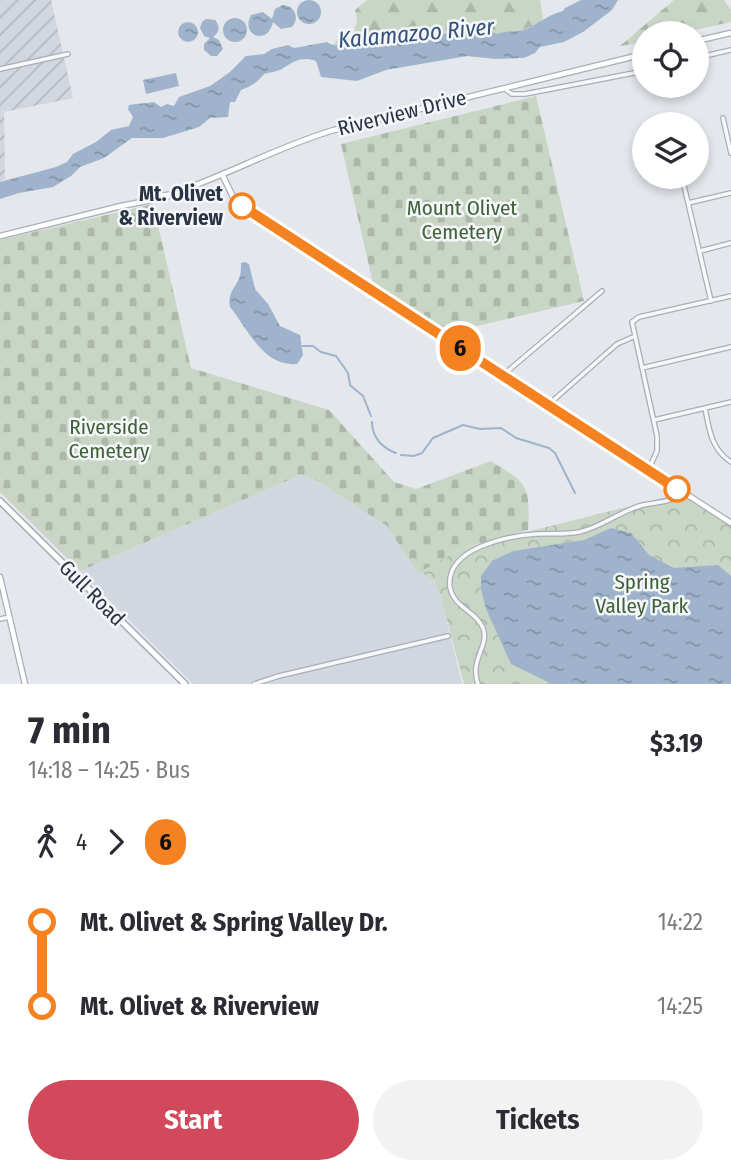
<!DOCTYPE html>
<meta charset="utf-8">
<style>
body{margin:0;font-family:"Fira Sans Condensed",sans-serif;background:#f2f2f3;color:#2b2b33;height:100vh;display:flex;flex-direction:column;font-size:26px;white-space:nowrap}
*{box-sizing:border-box;margin:0}
p{font-size:23px;color:#7c7c81}
.icon{flex:none;width:38px;height:38px;fill:none;stroke:currentColor;stroke-width:2;stroke-linecap:round;stroke-linejoin:round}
.map{position:relative;height:684px;overflow:hidden}
.sheet{display:flex;flex-direction:column;background:#fff;flex:1}
.sheet>*{flex:none}
.badge{padding:0 14px;border-radius:23px;font-size:24px;line-height:46px}
.buttons{position:absolute;left:632px;top:21px;display:grid;gap:14px}
.buttons a{display:grid;place-items:center;width:77px;height:77px;border-radius:50%;background:#fff;box-shadow:0 4px 10px #0003;font-size:35px}
.map>.badge{position:absolute;translate:-50% -50%;box-shadow:0 0 0 4px #fff}
.legs{display:flex;align-items:center;gap:10px;height:77px;padding:0 28px;font-size:23px}
.legs p{margin-inline-start:auto}
.overview{display:flex;align-items:center;justify-content:space-between;height:119px;padding:0 28px}
h1{font-size:38px;font-weight:700;line-height:52px}
.button{display:flex;gap:14px;margin-top:auto;padding:14px 28px}
.button a{flex:1;height:80px;border-radius:42px;background:#d1495b;color:#fff;font-size:28px;font-weight:700;line-height:80px;text-align:center}
.button a+a{background:#f2f2f3;color:#2b2b33}
ul{padding:0 28px;list-style:none}
li{display:flex;align-items:center;gap:24px;height:84px;font-size:26px}
li i{display:grid;place-items:center;width:10px;height:100%;margin:0 9px;background:currentColor}
li i::after{content:'';width:18px;height:18px;margin:-9px;border:5px solid;border-radius:50%;background:#fff}
li p{margin-inline-start:auto}
li:first-child i{background:linear-gradient(#0000 50%,currentColor 0)}
li:last-child i{background:linear-gradient(currentColor 50%,#0000 0)}
.map>svg:first-child{display:block}
.built{fill:#d2d6de}
.industrial{fill:url(#industrial-furrows)}
.forest{fill:url(#forest-firs)}
.cemetery{fill:url(#cemetery-stones)}
.park{fill:url(#park-crowns)}
.water{fill:url(#water-ripples)}
.lines{fill:none;stroke-linecap:round;stroke-linejoin:round}
.stream{stroke:#9fb4cc;stroke-width:2}
.street-casing{stroke:#a9aeb7;stroke-width:6}
.secondary-casing{stroke:#a9aeb7;stroke-width:7}
.primary-casing{stroke:#a3abb8;stroke-width:8}
.street{stroke:#f7f8fa;stroke-width:3.5}
.secondary{stroke:#fff;stroke-width:4.5}
.primary{stroke:#fff;stroke-width:5}
.line-1-casing{stroke:#fff;stroke-width:16}
.line-1{stroke:#f58220;stroke-width:10}
.stop-1-dot{fill:#fff;stroke:#f58220;stroke-width:3.5}
.labels{text-anchor:middle;stroke-width:5;stroke-linejoin:round;paint-order:stroke}
.street-label{font-size:21px;fill:#2b3445;stroke:#f4f6f9}
.stop-label{font-size:21px;font-weight:bold;fill:#2b3445;stroke:#f4f6f9;text-anchor:end}
.park-label{font-size:21px;fill:#3f6138;stroke:#f4f6f9}
.water-label{font-size:23px;font-style:italic;fill:#34527a;stroke:#f4f6f9}
</style>
<div class="map">
<svg width="731" height="684" viewBox="0 0 731 684">
<defs>
<pattern id="industrial-furrows" width="10" height="10" patternUnits="userSpaceOnUse" patternTransform="scale(1.75)"><rect width="10" height="10" fill="#d2d6de"/><path d="M-1 1l2-2M0 10L10 0M9 11l2-2" fill="none" stroke="#b4b8c0"/></pattern>
<pattern id="forest-firs" width="22" height="20" patternUnits="userSpaceOnUse" patternTransform="scale(1.75)"><rect width="22" height="20" fill="#c9d6c5"/><path d="M5 1l3.5 6h-7zM16 11l3.5 6h-7z" fill="#adb8ab"/></pattern>
<pattern id="cemetery-stones" width="16" height="16" patternUnits="userSpaceOnUse" patternTransform="scale(1.75)"><rect width="16" height="16" fill="#c9d6c5"/><path d="M2 7V4a2 2 0 0 1 4 0v3zM10 15v-3a2 2 0 0 1 4 0v3z" fill="#adb8ab"/></pattern>
<pattern id="park-crowns" width="20" height="18" patternUnits="userSpaceOnUse" patternTransform="scale(1.75)"><rect width="20" height="18" fill="#c9d6c5"/><path d="M2 6a3 3 0 1 1 6 0M12 15a3 3 0 1 1 6 0" fill="none" stroke="#adb8ab"/></pattern>
<pattern id="water-ripples" width="26" height="14" patternUnits="userSpaceOnUse" patternTransform="scale(1.75)"><rect width="26" height="14" fill="#9fb4cc"/><path d="M2 4q2-2 4 0t4 0M15 11q2-2 4 0t4 0" fill="none" stroke="#8293a7"/></pattern>
</defs>
<rect width="100%" height="100%" fill="#e4e7ec"/>
<path class="built" d="M 300,475 L 314,479 L 387,526 L 413,566 L 434,580 L 440,594 L 462,684 L 193,684 L 80,571 Z"/>
<path class="industrial" d="M 0,0 L 51,0 L 73,98 L 4,112 L 5,179 L 0,182 Z"/>
<path class="forest" d="M 367,0 L 540,0 L 543,19 L 540,23 L 517,32 L 503,32 L 497,34 L 483,31 L 454,31 L 441,35 L 419,36 L 395,44 L 386,45 L 378,42 L 364,47 L 333,46 L 338,38 L 345,41 L 353,37 L 357,19 L 355,10 Z
M 674,0 L 724,0 L 731,10 L 731,22 L 681,33 L 644,33 L 644,42 L 620,46 Z"/>
<path class="cemetery" d="M 536,96 L 584,301 L 443,334 L 374,288 L 341,144 Z
M 153,204 L 191,368 L 329,410 L 394,482 L 416,489 L 491,461 C 529,484 530,486 528,530 L 463,548 L 420,572 L 413,566 L 387,526 L 314,479 L 300,475 L 80,571 L 0,492 L 0,240 Z"/>
<path class="park" d="M 682,493 L 731,523 L 731,684 L 464,684 L 440,594 L 434,580 L 420,572 L 463,548 Z"/>
<path class="water" d="M297 12a12 12 0 1 1 24 0a12 12 0 1 1-24 0Z
M 581,0 L 618,0 L 612,10 L 583,32 L 564,42 L 540,47 L 535,53 L 524,58 L 496,59 L 467,56 L 386,70 L 357,81 L 321,77 L 316,61 C 302,56 294,61 282,69 C 276,72 270,72 264,74 C 257,83 251,86 241,90 L 235,102 L 230,102 L 228,117 L 210,118 L 199,127 L 163,138 L 132,138 L 104,158 L 80,167 L 71,176 L 53,187 L 19,193 L 0,199 L 0,182 L 56,167 L 67,162 L 73,154 L 96,142 L 111,130 L 129,126 L 133,117 L 128,109 L 129,105 C 138,103 146,104 154,102 L 161,107 L 167,104 L 174,106 L 179,97 L 210,86 L 230,72 L 246,56 L 264,54 L 272,49 L 288,45 L 294,48 L 327,42 C 339,50 364,46 378,42 L 386,45 L 395,44 L 419,36 L 441,35 L 453,31 L 491,31 L 497,34 C 507,30 517,33 526,29 C 540,23 549,14 563,11 L 565,8 Z
M 283,5 C 295,6 300,18 292,27 L 281,29 L 273,22 C 268,46 240,36 251,15 L 263,12 L 272,19 L 275,9 Z
M223 30a12 12 0 1 1 24 0a12 12 0 1 1-24 0Z
M 206,19 L 215,20 C 221,27 219,32 213,37 L 219,40 L 223,49 L 217,56 L 211,56 L 204,50 L 204,44 L 210,38 L 204,36 L 200,28 L 202,22 Z
M178 32a10 10 0 1 1 20 0a10 10 0 1 1-20 0Z
M 176,73 L 179,86 L 146,94 L 143,80 Z
M 245,262 L 249,264 L 255,289 L 268,304 L 280,326 L 300,335 L 303,355 L 297,364 C 263,367 248,329 230,307 C 227,292 236,288 240,276 C 241,272 241,267 241,263 Z
M 611,528 L 631,533 L 649,555 L 674,568 L 718,565 L 731,576 L 731,684 L 552,684 L 511,664 L 486,609 L 481,589 L 481,576 L 492,561 L 513,551 L 584,540 Z"/>
<g class="lines">
<path class="stream" d="M 303,346 L 313,346 L 321,352 L 336,356 L 348,373 L 350,385 L 363,396 L 371,416
M 372,422 C 372,437 382,448 396,453
M 401,455 L 414,456 L 422,453 L 433,438 L 463,425 L 480,429 L 501,428 L 516,438 L 549,448 L 555,453 L 575,493"/>
<defs>
<path id="street" d="M 696,58 L 731,50
M 0,69 L 68,54
M 505,89 L 512,94 L 525,94 L 644,71
M 723,118 L 731,153
M 682,177 L 711,301
M 688,203 L 731,193
M 700,251 L 731,243
M 642,368 L 731,347
M 502,376 L 602,291
M 548,405 L 617,344 L 633,337
M 705,408 C 709,429 711,449 731,462
M 654,420 L 731,402
M 648,471 L 657,451 L 657,436 L 632,322 L 639,317 L 731,296
M 0,619 L 9,617
M 254,684 L 279,676 L 448,636
M 478,684 C 469,659 490,646 483,628 C 476,611 453,607 450,587 C 445,548 508,536 536,534 C 551,533 564,535 579,532 C 602,527 620,511 643,505 C 657,502 670,503 682,493"/>
<path id="secondary" d="M 696,41 L 731,33
M 222,174 L 233,197 L 241,206 L 731,523
M 150,200 L 151,197 L 167,195
M 0,236 L 121,206 L 167,197 L 168,195 C 225,177 276,147 334,130 L 644,54
M 0,577 L 25,684"/>
<path id="primary" d="M 0,501 L 185,684"/>
</defs>
<use href="#street" class="street-casing"/>
<use href="#secondary" class="secondary-casing"/>
<use href="#primary" class="primary-casing"/>
<use href="#street" class="street"/>
<use href="#secondary" class="secondary"/>
<use href="#primary" class="primary"/>
</g>
<g class="lines">
<defs>
<path id="line-1" d="M 242,206 L 677,489"/>
</defs>
<use href="#line-1" class="line-1-casing"/>
<use href="#line-1" class="line-1"/>
</g>
<g class="stop-1-dot">
<circle cx="242" cy="206" r="12"/>
<circle cx="677" cy="489" r="12"/>
</g>
<g class="labels">
<g class="street-label">
<text transform="translate(402 113) rotate(-14)" y="7">Riverview Drive</text>
<text transform="translate(92 593) rotate(45)" y="7">Gull Road</text>
</g>
<g class="stop-label">
<text x="223" y="201">Mt. Olivet<tspan x="223" dy="24">&amp; Riverview</tspan></text>
</g>
<g class="park-label">
<text x="462" y="215">Mount Olivet<tspan x="462" dy="24">Cemetery</tspan></text>
<text x="109" y="434">Riverside<tspan x="109" dy="24">Cemetery</tspan></text>
<text x="642" y="589">Spring<tspan x="642" dy="24">Valley Park</tspan></text>
</g>
<g class="water-label">
<text transform="translate(416 33) rotate(-5)" y="8">Kalamazoo River</text>
</g>
</g>
</svg>
<div class="buttons">
<a><svg class="icon" aria-label="locate" viewBox="0 0 24 24"><circle cx="12" cy="12" r="6"/><path d="M12 2v4M12 18v4M2 12h4M18 12h4"/></svg></a>
<a><svg class="icon" aria-label="layers" viewBox="0 0 24 24"><path d="M12 4l9 5-9 5-9-5zM3 14l9 5 9-5"/></svg></a>
</div>
<b class="badge" style="left:460px;top:348px;background:#f58220;color:#111">6</b>
</div>
<section class="sheet">
<div class="overview"><div><h1>7 min</h1><p>14:18 – 14:25 · Bus</p></div><b>$3.19</b></div>
<div class="legs"><svg class="icon" aria-label="walk" viewBox="0 0 24 24"><circle cx="13" cy="4" r="2"/><path d="M13 8l-2 6 4 7M11 14l-3 7M7 12l3-4h3l4 4"/></svg>4<svg class="icon" aria-label="forward" viewBox="0 0 24 24"><path d="M9 5l7 7-7 7"/></svg><b class="badge" style="background:#f58220;color:#111">6</b></div>
<ul>
<li><i style="color:#f58220"></i><b>Mt. Olivet &amp; Spring Valley Dr.</b><p>14:22</p></li>
<li><i style="color:#f58220"></i><b>Mt. Olivet &amp; Riverview</b><p>14:25</p></li>
</ul>
<div class="button"><a>Start</a><a>Tickets</a></div>
</section>
